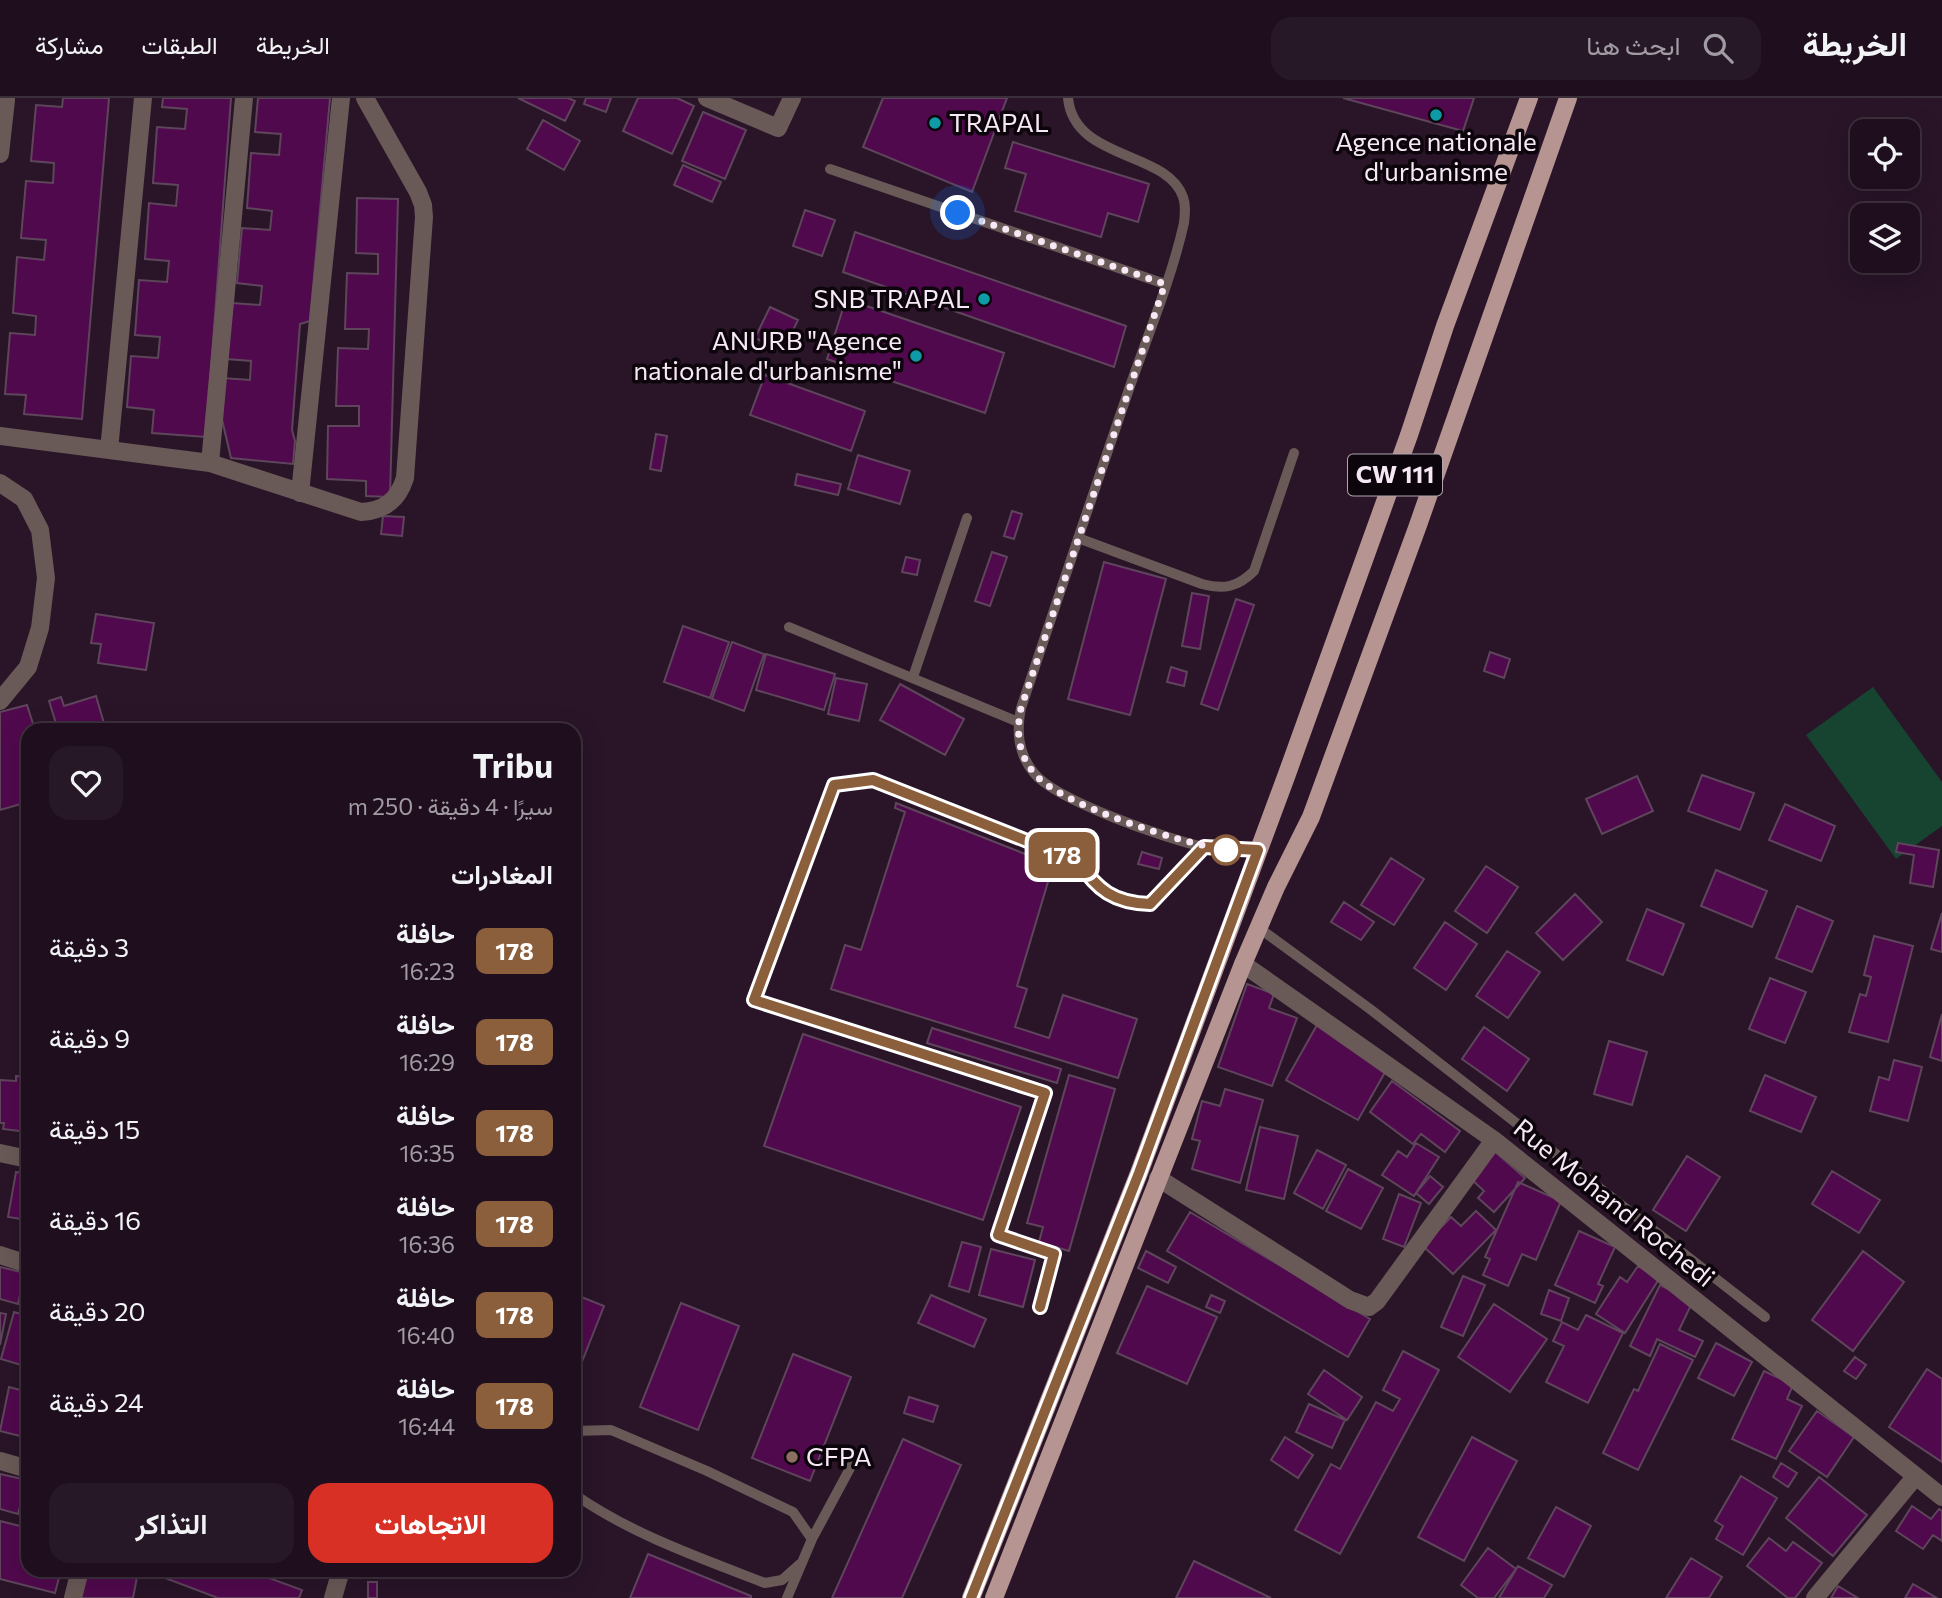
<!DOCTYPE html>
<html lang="ar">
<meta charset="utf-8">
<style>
body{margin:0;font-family:Commissioner,Vazirmatn,sans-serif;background:#271827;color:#f1f3f6;direction:rtl;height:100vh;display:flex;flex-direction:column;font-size:26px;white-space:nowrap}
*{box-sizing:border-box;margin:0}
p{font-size:23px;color:#a19ca4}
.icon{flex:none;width:38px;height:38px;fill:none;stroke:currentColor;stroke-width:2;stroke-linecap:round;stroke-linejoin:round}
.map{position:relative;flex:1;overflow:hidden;direction:ltr}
.panel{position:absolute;left:21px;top:625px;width:560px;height:854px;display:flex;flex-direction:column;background:#1f0f1e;border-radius:21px;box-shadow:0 7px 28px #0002,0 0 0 2px #3c2f3c;direction:rtl}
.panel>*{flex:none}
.badge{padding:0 14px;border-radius:10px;font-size:24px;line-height:46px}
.buttons{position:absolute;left:1850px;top:21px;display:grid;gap:14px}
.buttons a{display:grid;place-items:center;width:70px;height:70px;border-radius:14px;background:#1f0f1e;box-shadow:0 7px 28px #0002,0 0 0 2px #3c2f3c;font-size:35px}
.you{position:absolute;width:35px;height:35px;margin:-18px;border:5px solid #fff;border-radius:50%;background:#1a73e8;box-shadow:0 0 0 10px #1a73e833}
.map>.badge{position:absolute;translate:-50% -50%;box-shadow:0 0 0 4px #fff}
h2{padding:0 28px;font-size:26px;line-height:63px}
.round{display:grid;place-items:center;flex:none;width:74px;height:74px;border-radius:21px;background:#271827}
.headline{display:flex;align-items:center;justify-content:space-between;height:119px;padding:0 28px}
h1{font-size:33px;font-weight:700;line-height:52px}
.button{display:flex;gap:14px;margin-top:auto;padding:14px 28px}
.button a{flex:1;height:80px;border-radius:21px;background:#d93025;color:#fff;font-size:28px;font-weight:700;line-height:80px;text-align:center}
.button a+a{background:#271827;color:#f1f3f6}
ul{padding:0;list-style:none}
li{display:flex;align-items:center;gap:21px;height:91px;padding:0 28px}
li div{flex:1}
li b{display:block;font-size:26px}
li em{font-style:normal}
li .badge{min-width:77px;font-weight:700;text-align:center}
header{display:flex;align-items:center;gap:42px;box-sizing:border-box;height:98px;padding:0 35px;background:#1f0f1e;border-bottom:2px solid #3c2f3c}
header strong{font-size:33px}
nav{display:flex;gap:38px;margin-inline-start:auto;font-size:24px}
.search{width:490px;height:63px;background:#271827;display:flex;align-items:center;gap:18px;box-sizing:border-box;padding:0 24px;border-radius:21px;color:#a19ca4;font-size:26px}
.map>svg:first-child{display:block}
.green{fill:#164431}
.building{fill:#50094d;stroke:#5e455b;stroke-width:2}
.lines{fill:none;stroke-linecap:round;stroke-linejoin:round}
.service{stroke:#695957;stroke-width:10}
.minor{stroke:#695957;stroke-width:18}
.primary{stroke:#b59491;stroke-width:18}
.line-casing{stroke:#fff;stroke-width:16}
.line{stroke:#8b5e3c;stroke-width:10}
.walk{stroke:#f7e8f5;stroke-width:7;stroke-dasharray:0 12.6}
.culture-dot{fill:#0f9aa8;stroke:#0d050c;stroke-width:2.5}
.stop-dot{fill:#fff;stroke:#8b5e3c;stroke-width:3.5}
.education-dot{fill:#8d6e63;stroke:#0d050c;stroke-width:2.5}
.labels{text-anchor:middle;stroke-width:7;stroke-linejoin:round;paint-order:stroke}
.shield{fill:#0d050c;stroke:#b1a4af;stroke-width:2}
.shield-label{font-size:24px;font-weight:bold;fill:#f7e8f5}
.poi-label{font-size:26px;fill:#f7e8f5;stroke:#0d050c;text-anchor:start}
.street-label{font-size:26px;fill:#f7e8f5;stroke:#0d050c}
</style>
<header>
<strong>الخريطة</strong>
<div class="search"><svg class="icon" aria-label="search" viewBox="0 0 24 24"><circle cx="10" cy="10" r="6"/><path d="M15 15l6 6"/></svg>ابحث هنا</div>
<nav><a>الخريطة</a><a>الطبقات</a><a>مشاركة</a></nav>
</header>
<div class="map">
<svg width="1942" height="1500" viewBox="0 0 1942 1500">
<rect width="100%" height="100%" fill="#291428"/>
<path class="green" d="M 1873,589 L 1942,684 L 1942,728 L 1896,761 L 1806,637 Z"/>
<path class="building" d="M 63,0 L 109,0 L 82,321 L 24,316 L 26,297 L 5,296 L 10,235 L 35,237 L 36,218 L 13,215 L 17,159 L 44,162 L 46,142 L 21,140 L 26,83 L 53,85 L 54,65 L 31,63 L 36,7 L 62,9 Z
M 163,0 L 231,0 L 206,339 L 152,335 L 154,312 L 127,309 L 131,258 L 158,260 L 160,239 L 135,237 L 139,182 L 167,184 L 169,163 L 145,161 L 149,105 L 176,108 L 178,87 L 153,85 L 157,29 L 185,31 L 187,11 L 162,9 Z
M 258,0 L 330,0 L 310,223 L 300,226 L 292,332 L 295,343 L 293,366 L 231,360 L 220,313 L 223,280 L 250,282 L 251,263 L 227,261 L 232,205 L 260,207 L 262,188 L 237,185 L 242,130 L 270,132 L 272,113 L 247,110 L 251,55 L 279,57 L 281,36 L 255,34 Z
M 518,0 L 568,0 L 575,3 L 565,23 Z
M 586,0 L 611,0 L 606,14 L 584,6 Z
M 638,0 L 677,0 L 694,8 L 672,56 L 623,33 Z
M 883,0 L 1007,0 L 972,94 L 863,49 Z
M 1343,0 L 1474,0 L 1463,33 Z
M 703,14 L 746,32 L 725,81 L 682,63 Z
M 543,22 L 580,43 L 564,72 L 527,51 Z
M 1013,44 L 1149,86 L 1138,124 L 1108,115 L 1101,139 L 1015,113 L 1026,76 L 1005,70 Z
M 683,67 L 721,84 L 712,104 L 674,87 Z
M 357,100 L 398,101 L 390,399 L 366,398 L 366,383 L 327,381 L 328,328 L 359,328 L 359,308 L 336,308 L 338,250 L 368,251 L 369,231 L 345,231 L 347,175 L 378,176 L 378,156 L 356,155 Z
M 805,112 L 835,122 L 822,158 L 793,148 Z
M 855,134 L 1126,228 L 1114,269 L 843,174 Z
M 846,201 L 1004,255 L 985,315 L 827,261 Z
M 770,209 L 798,222 L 783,253 L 755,240 Z
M 765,277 L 865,313 L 851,353 L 750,317 Z
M 656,336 L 667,338 L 661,373 L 650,371 Z
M 858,357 L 910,373 L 900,406 L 848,391 Z
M 797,376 L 841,386 L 838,397 L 795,387 Z
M 1012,413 L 1022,416 L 1014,441 L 1004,438 Z
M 383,418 L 404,419 L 402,438 L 381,436 Z
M 992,454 L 1007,459 L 990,508 L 975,503 Z
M 906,459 L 920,462 L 917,477 L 902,474 Z
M 1104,464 L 1166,481 L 1130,617 L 1068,601 Z
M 1192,495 L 1209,498 L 1200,551 L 1182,548 Z
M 1236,501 L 1254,507 L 1218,612 L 1201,606 Z
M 96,516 L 154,525 L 146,572 L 98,565 L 101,546 L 91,545 Z
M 683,528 L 729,544 L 710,600 L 664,584 Z
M 732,544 L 764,556 L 744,613 L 712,601 Z
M 1490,554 L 1510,561 L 1504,580 L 1484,573 Z
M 766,556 L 835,576 L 824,612 L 756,592 Z
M 1171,569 L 1187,574 L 1184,588 L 1167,584 Z
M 836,580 L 867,586 L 859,623 L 828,616 Z
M 900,586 L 964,621 L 945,657 L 880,622 Z
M 96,598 L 106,632 L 58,632 L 49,603 L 61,599 L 64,608 Z
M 27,607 L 35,632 L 28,632 L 28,704 L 0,712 L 0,614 Z
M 1702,677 L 1754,695 L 1740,732 L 1688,713 Z
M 1637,678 L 1653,713 L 1602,736 L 1586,701 Z
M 896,705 L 1053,767 L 1017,888 L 1027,891 L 1015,929 L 1049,940 L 1063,897 L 1137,921 L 1118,980 L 831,891 L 845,847 L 861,852 L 905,714 L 895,710 Z
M 1785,706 L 1835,728 L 1821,763 L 1769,742 Z
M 1898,745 L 1939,752 L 1933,789 L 1910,785 L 1914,757 L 1896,754 Z
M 1142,754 L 1162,760 L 1159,771 L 1138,766 Z
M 1391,760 L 1424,781 L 1394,827 L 1361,807 Z
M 1486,768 L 1518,789 L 1487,835 L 1455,813 Z
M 1716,772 L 1767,793 L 1752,829 L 1701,808 Z
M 1575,796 L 1602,824 L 1563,862 L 1536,835 Z
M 1344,804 L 1374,824 L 1361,842 L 1331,824 Z
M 1797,808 L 1833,823 L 1812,874 L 1776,860 Z
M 1647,811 L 1684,826 L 1663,877 L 1627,862 Z
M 1942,815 L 1942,854 L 1931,851 Z
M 1445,824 L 1477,846 L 1446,892 L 1414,870 Z
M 1874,838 L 1913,848 L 1888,944 L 1849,934 L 1860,896 L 1866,898 L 1871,879 L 1864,877 Z
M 1507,853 L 1540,874 L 1508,920 L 1476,898 Z
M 1770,880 L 1806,894 L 1785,945 L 1749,931 Z
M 1247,886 L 1274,896 L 1269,910 L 1297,920 L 1272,988 L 1218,969 Z
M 1942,916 L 1942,963 L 1930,959 Z
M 1317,927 L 1388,969 L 1358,1022 L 1286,982 Z
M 1484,929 L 1529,961 L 1507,993 L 1462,961 Z
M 932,930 L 1061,971 L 1057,985 L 927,945 Z
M 803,936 L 1021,1009 L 983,1122 L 764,1048 Z
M 1609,943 L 1647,954 L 1632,1007 L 1594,996 Z
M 1894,962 L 1922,969 L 1908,1023 L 1870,1013 L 1879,979 L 1889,982 Z
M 1069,977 L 1115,991 L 1069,1153 L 1039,1144 L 1043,1129 L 1027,1125 Z
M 1765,977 L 1816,999 L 1801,1034 L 1750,1013 Z
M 16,978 L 28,979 L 28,1034 L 3,1031 L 4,1025 L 0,1025 L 0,982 L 16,983 Z
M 1392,983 L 1460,1033 L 1445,1054 L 1421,1036 L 1413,1046 L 1370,1014 Z
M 1225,991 L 1263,1002 L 1240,1085 L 1192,1071 L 1200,1043 L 1192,1041 L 1202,1003 L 1220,1008 Z
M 1260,1029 L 1298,1038 L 1284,1101 L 1246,1092 Z
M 1416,1045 L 1439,1059 L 1414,1098 L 1382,1077 L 1398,1053 L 1407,1059 Z
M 1317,1052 L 1346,1067 L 1323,1111 L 1294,1095 Z
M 1493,1052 L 1525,1080 L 1494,1114 L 1478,1100 L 1484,1093 L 1469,1079 Z
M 1687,1058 L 1720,1079 L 1686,1133 L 1653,1112 Z
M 1348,1071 L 1383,1090 L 1361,1131 L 1326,1113 Z
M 1832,1073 L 1880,1102 L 1859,1135 L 1812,1106 Z
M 16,1074 L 28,1076 L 28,1122 L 8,1119 Z
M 1430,1078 L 1443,1089 L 1429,1106 L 1416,1095 Z
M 1518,1084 L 1561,1103 L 1536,1162 L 1522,1156 L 1508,1188 L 1483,1177 L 1490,1161 L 1485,1159 Z
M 1399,1096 L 1421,1105 L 1404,1149 L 1383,1141 Z
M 1476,1113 L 1496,1132 L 1453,1176 L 1423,1148 L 1451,1119 L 1461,1128 Z
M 1190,1114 L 1370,1221 L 1348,1259 L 1167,1153 Z
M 1579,1133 L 1615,1149 L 1598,1186 L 1603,1188 L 1595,1205 L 1555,1187 Z
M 962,1144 L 981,1149 L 969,1194 L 949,1188 Z
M 991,1151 L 1035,1162 L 1023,1209 L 979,1197 Z
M 1146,1153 L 1176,1169 L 1168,1185 L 1138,1170 Z
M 1863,1153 L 1904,1184 L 1853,1253 L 1812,1222 Z
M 1638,1168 L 1659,1181 L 1625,1235 L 1596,1216 L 1620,1179 L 1627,1184 Z
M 0,1169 L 25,1175 L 18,1206 L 0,1201 Z
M 1463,1178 L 1485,1187 L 1463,1238 L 1441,1229 Z
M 1660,1187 L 1693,1203 L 1679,1232 L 1703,1243 L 1695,1259 L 1657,1241 L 1650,1258 L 1630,1248 Z
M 1147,1188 L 1217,1219 L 1187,1286 L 1117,1255 Z
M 1549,1192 L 1569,1200 L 1561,1223 L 1541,1216 Z
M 574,1196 L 604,1208 L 574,1284 Z
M 931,1197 L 986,1221 L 974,1249 L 918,1225 Z
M 1211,1197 L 1225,1203 L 1220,1215 L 1206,1209 Z
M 681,1205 L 739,1228 L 698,1332 L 640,1309 Z
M 1494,1206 L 1547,1241 L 1510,1294 L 1458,1259 Z
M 14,1214 L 28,1218 L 28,1269 L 1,1261 Z
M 0,1215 L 6,1216 L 0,1247 Z
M 1586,1217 L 1623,1235 L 1588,1305 L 1546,1284 L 1564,1248 L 1553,1243 L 1562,1224 L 1578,1232 Z
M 1716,1245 L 1752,1264 L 1734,1298 L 1698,1280 Z
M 1660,1246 L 1693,1262 L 1638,1372 L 1603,1355 L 1634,1291 L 1638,1293 Z
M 1403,1253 L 1439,1272 L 1340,1456 L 1295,1432 L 1331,1366 L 1340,1371 L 1376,1304 L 1393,1313 L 1400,1301 L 1383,1292 Z
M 793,1256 L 851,1279 L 810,1383 L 752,1360 Z
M 1855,1259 L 1866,1267 L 1856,1281 L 1844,1273 Z
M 1927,1271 L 1942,1281 L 1942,1364 L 1889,1329 Z
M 1324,1272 L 1362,1299 L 1347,1322 L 1308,1296 Z
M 1764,1273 L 1793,1287 L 1787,1301 L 1802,1308 L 1776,1361 L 1732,1341 Z
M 9,1289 L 28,1294 L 28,1340 L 0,1333 Z
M 909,1299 L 938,1308 L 933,1324 L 904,1315 Z
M 1309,1306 L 1345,1322 L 1332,1350 L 1296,1334 Z
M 1817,1313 L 1854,1339 L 1827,1379 L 1789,1353 Z
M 1285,1339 L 1313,1357 L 1298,1380 L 1271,1362 Z
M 1472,1339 L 1517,1363 L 1464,1463 L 1418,1439 Z
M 903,1341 L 961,1367 L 902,1500 L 832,1500 Z
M 1781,1365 L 1797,1375 L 1788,1389 L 1773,1379 Z
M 0,1376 L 27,1382 L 18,1416 L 0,1411 Z
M 1741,1378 L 1777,1400 L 1743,1457 L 1716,1441 L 1723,1428 L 1715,1423 Z
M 1819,1379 L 1867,1417 L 1833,1458 L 1786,1420 Z
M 1912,1408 L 1931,1421 L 1939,1411 L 1942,1413 L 1942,1443 L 1933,1437 L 1923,1451 L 1896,1433 Z
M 1556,1409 L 1591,1428 L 1564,1479 L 1528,1460 Z
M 0,1423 L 28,1430 L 28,1472 L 61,1472 L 55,1495 L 0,1481 Z
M 1769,1440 L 1786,1453 L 1793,1444 L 1822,1465 L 1795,1500 L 1788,1500 L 1747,1468 Z
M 1488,1450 L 1516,1471 L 1494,1500 L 1478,1500 L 1461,1487 Z
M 648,1456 L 751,1498 L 751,1500 L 630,1500 Z
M 1691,1460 L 1722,1479 L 1709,1500 L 1666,1500 Z
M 1194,1463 L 1271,1500 L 1176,1500 Z
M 1518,1468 L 1552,1487 L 1544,1500 L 1499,1500 Z
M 85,1472 L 102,1472 L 137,1479 L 133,1500 L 79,1500 Z
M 168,1472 L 247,1472 L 302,1492 L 299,1500 L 218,1500 L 165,1480 Z
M 368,1484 L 377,1484 L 377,1500 L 368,1500 Z
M 1913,1486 L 1937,1500 L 1905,1500 Z
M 1838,1488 L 1858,1500 L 1831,1500 Z"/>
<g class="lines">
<path class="service" d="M 1068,0 C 1074,63 1167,52 1183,99 C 1186,107 1185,116 1184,125 C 1171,183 1146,241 1127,297 C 1091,401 1056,506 1021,610 C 1016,634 1018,656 1034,675 C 1055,702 1169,742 1204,749 C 1222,752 1240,752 1258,752
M 830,71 L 1165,186
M 1078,440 L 1202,486 C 1224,492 1238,489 1254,473 L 1294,355
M 789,529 L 1018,624
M 913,579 L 967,420
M 1259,830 L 1370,911 L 1765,1219
M 1040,1209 L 1054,1156 L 998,1137 L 1045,995 L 754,902 L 834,687 L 873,682 L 1078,763 C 1096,792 1114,805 1150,806 L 1204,749
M 574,1333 L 611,1332 L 707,1373 L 793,1414 L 812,1441 L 787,1500
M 574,1396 C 631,1436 700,1460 765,1485 L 782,1482 L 800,1466
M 812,1441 L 855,1361"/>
<path class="minor" d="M 707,0 L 778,30 L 792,0
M 0,56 L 6,2
M 0,338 L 210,365 L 361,414 C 385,413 398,402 405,380 L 424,119 L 423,107 L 418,94 L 365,0
M 109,352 L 143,0
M 210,365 L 244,0
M 0,385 L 24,401 L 40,432 L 46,480 L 40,530 L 28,569 L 0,603
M 300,395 L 341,0
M 1243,866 L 1494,1042 L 1942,1399
M 0,1055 L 28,1061
M 1158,1080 L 1350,1202 L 1369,1209 L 1377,1203 L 1494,1042
M 0,1157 L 28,1166
M 0,1363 L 28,1371
M 73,1500 L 80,1472
M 333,1500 L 341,1472
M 1815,1500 L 1915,1379"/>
<path class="primary" d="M 971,1500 L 1139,1075 L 1287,676 L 1409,337 L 1445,228 L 1529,0
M 994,1500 L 1243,866 L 1276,789 L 1311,719 L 1417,430 L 1568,0"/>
</g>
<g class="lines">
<defs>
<path id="line" d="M 971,1500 L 1139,1075 L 1258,752 L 1204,749 L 1150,806 C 1114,805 1097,792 1078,763 L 873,682 L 834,687 L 754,902 L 1045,995 L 998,1137 L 1054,1156 L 1040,1209"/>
</defs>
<use href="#line" class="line-casing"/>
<use href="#line" class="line"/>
<path class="walk" d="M 958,115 L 1165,186 L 1021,610 C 1016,634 1018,656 1034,675 C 1059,707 1185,746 1226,752"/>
</g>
<g class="culture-dot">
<circle cx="1436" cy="17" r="7"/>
<circle cx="935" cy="25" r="7"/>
<circle cx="984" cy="201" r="7"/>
<circle cx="916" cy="258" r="7"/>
</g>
<circle class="stop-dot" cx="1226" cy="752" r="14"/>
<circle class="education-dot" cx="792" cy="1359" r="7"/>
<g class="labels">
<rect class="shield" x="1348" y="356.5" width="94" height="41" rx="5"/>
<g class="shield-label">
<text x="1395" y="385">CW 111</text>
</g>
<g class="poi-label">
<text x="949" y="34">TRAPAL</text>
<text x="1436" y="53" text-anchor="middle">Agence nationale<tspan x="1436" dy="30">d'urbanisme</tspan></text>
<text x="970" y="210" text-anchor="end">SNB TRAPAL</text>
<text x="902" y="252" text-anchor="end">ANURB "Agence<tspan x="902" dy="30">nationale d'urbanisme"</tspan></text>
<text x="806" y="1368">CFPA</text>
</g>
<g class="street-label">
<text transform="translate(1614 1105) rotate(39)" y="9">Rue Mohand Rochedi</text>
</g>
</g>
</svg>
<div class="buttons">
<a><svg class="icon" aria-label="locate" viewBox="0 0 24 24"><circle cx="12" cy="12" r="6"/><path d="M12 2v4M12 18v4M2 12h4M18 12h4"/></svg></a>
<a><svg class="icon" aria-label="layers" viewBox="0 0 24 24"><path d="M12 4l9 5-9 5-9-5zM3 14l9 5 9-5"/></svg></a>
</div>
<div class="you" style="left:958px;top:115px"></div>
<b class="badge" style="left:1062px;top:757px;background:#8b5e3c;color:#fff">178</b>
<section class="panel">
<div class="headline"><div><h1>Tribu</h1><p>سيرًا · 4 دقيقة · 250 m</p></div><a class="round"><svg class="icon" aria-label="heart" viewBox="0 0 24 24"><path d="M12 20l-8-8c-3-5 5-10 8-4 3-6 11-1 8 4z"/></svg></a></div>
<h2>المغادرات</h2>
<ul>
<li><span class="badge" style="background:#8b5e3c;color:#fff">178</span><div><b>حافلة</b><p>16:23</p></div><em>3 دقيقة</em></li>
<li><span class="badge" style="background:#8b5e3c;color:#fff">178</span><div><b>حافلة</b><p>16:29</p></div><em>9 دقيقة</em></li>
<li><span class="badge" style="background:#8b5e3c;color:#fff">178</span><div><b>حافلة</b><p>16:35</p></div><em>15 دقيقة</em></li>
<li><span class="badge" style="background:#8b5e3c;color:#fff">178</span><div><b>حافلة</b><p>16:36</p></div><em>16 دقيقة</em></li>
<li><span class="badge" style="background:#8b5e3c;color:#fff">178</span><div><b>حافلة</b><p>16:40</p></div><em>20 دقيقة</em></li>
<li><span class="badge" style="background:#8b5e3c;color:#fff">178</span><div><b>حافلة</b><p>16:44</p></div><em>24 دقيقة</em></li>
</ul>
<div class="button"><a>الاتجاهات</a><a>التذاكر</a></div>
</section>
</div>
